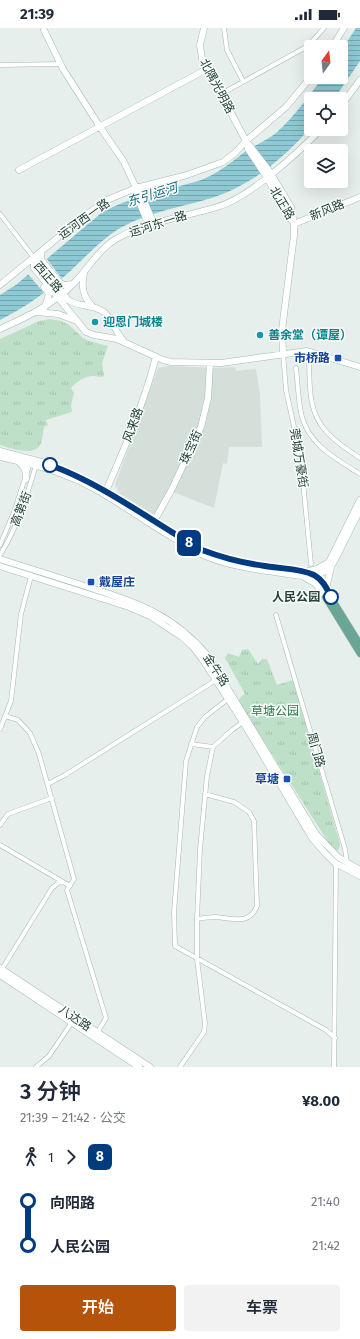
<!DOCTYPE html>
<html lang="zh">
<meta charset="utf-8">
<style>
body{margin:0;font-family:"Fira Sans","Noto Sans SC",sans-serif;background:#f2f2f3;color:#1f2937;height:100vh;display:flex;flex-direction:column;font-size:15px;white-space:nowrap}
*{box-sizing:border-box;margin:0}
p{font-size:13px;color:#747a83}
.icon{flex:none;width:22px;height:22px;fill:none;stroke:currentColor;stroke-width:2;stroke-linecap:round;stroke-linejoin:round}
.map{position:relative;height:1039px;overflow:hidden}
.details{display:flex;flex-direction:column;background:#fff;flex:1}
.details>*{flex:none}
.badge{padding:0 8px;border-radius:6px;font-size:14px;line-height:26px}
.needle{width:26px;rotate:15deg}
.controls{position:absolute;left:304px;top:12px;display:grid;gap:8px}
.controls a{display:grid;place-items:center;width:44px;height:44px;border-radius:4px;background:#fff;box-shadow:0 4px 16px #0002;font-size:20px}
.map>.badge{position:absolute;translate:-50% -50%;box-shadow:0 0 0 2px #fff}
.legs{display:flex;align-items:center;gap:6px;height:44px;padding:0 20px;font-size:13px}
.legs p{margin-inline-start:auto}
.headline{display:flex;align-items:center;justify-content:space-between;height:68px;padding:0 20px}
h1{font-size:22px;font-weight:600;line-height:30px}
.action{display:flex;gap:8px;margin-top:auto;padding:8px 20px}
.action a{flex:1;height:46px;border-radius:4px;background:#b45309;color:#fff;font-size:16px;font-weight:600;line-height:46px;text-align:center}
.action a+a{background:#f2f2f3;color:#1f2937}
ul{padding:0 20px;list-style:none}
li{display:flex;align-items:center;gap:14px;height:44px;font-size:15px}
li i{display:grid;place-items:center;width:6px;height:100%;margin:0 5px;background:currentColor}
li i::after{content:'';width:10px;height:10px;margin:-5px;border:3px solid;border-radius:50%;background:#fff}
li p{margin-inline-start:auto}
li:first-child i{background:linear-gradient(#0000 50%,currentColor 0)}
li:last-child i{background:linear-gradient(currentColor 50%,#0000 0)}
.status{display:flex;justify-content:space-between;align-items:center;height:28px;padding:0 20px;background:#fff;direction:ltr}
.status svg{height:11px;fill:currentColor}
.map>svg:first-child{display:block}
.built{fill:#d4dfda}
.park{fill:url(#park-tufts)}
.water{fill:url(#water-rules)}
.pier{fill:#e6efeb}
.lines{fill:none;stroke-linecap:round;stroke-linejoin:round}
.street-casing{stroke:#a8b8b2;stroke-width:5}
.secondary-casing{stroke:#a4bbb3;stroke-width:7}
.primary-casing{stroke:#c2cac8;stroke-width:7}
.street{stroke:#fff;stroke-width:4}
.secondary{stroke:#fff;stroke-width:6}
.primary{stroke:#6aa596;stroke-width:6}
.line-1-casing{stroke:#fff;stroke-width:9}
.line-1{stroke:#003b80;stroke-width:6}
.culture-dot{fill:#0f9aa8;stroke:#f7fbf9;stroke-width:1.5}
.transit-dot{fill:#1a4fb4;stroke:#f7fbf9;stroke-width:1.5}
.stop-1-dot{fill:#fff;stroke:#003b80;stroke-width:2}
.labels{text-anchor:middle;stroke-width:3;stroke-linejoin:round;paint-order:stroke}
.street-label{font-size:12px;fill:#24423a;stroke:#f7fbf9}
.culture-label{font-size:12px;font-weight:bold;fill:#0d838f;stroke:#f7fbf9;text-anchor:start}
.transit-label{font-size:12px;font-weight:bold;fill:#164399;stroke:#f7fbf9;text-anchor:end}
.stop-label{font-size:12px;font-weight:bold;fill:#24423a;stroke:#f7fbf9;text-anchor:end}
.park-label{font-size:12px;fill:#2d7a4b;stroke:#f7fbf9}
.water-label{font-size:13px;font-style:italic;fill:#1c6f80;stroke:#f7fbf9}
</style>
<div class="status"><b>21:39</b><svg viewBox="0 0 49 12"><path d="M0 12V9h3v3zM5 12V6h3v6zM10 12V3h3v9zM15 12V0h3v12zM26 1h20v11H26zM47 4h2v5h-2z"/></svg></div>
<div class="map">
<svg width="360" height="1039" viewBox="0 0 360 1039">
<defs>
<pattern id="park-tufts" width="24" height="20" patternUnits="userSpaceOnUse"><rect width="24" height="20" fill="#bfe0c8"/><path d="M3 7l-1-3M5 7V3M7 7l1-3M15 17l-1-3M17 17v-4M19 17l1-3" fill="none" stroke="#a4c1ad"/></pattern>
<pattern id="water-rules" width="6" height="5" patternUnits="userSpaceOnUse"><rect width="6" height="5" fill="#8ec9d4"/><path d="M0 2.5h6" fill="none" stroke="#74a5ad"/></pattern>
</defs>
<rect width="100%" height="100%" fill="#e6efeb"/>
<path class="built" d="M 168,338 L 214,340 L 235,339 L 236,343 L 256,341 L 260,366 L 262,419 L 229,419 L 227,436 L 223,435 L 214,480 L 173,464 L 159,490 L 119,465 L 115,456 L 133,409 L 158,340 Z"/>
<path class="park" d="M 50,291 L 61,293 L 69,297 L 83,310 L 89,313 L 108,318 L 102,335 L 104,348 C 100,350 98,348 94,348 C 84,348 77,354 71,360 L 74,365 L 71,377 L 72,384 L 46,392 L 48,397 L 44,399 C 43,404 43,410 41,415 C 36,430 10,420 0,417 L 0,311 L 39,293 Z
M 248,621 L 258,636 L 262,631 L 267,631 L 277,657 L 293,652 L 340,816 L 339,821 L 336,823 L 332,820 L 238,673 L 241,669 L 245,666 L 225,630 L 228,625 L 239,629 L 242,622 Z"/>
<path class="water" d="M 356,0 L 360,0 L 360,33 L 334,71 L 311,71 L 311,99 C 283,131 250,159 208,171 C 177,180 145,185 117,202 C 98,214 84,231 67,246 C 47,264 24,280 0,292 L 0,267 L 17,256 L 100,186 C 131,167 167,163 201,152 C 217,146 229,136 242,126 C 253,118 266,113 276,105 C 294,89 309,68 323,49 L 341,49 L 341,23 Z"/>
<path class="pier" d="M 46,230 L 63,252 L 45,266 L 27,245 Z"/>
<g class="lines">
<defs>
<path id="street" d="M 224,0 L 227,22 L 243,53
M 0,37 L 60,36
M 221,66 L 308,18 L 324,0
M 0,186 L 34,230
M 309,323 C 310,350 306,382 326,403 C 335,414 348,422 360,430
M 283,325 L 286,362 L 298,417 L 303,454 L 311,536
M 296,340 C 298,356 298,373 302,389 C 310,418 337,431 360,446
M 0,517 L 14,484 L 30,435
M 0,527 C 17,500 27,468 36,437
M 276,587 L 345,821 L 347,834
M 228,671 L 205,689 L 197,699 L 186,733 L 174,884 L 175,918 L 326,1002 L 335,1010
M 5,688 L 18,692 L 30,705 L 39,726 L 74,851 L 67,862 L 106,990 L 97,1005
M 0,701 L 11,673 L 21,586 L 31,548
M 191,716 L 213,719
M 48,756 L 65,747 L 216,652
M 0,797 L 8,786 L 52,770
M 0,817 L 70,858
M 197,891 C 203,890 210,889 216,889 C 232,890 249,898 257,878 L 254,793 L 249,784 L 234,774 L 205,766
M 2,941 L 52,860 L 61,853
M 36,1039 L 49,1028 L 72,994
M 180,1039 L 204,1004 L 205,995 L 197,931 L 197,891 L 200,821 L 207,748 L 213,719 L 232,702 L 243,694
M 334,1039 L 336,834"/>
<path id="secondary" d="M 204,0 L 200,17 L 202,31 L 246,113 L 268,141 L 291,179 L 294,196 L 294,207 L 282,302 L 283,325
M 44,2 L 63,41 L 100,99 L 124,134 L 136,160
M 332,19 L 344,0
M 341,78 L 360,52
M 246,113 L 248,121 L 264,145 L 292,193
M 19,142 L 207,41
M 138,159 L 154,196
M 134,161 L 149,198
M 294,196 L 360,169
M 42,223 L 41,228 L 42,233 L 60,255 L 65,257 L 73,256
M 34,230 L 34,240 L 86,304 L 94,307 L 117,311 L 163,332 L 171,334 L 221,335 L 307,323 L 360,339
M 34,230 L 68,272 C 78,279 93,276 104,284 C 113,291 115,304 123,312
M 84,245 C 81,259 83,269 93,279
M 0,257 L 83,189 L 107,172 L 136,160 L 187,147 L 223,134 L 235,125 L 246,113 L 286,79 L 311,49
M 44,259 L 49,266 L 45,279
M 37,284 L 58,286 L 74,292
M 0,301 C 27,289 54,276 74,255 C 88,241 99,221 116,211 C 146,194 184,189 217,179 C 249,170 298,125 321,101
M 0,423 L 45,435 L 73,446
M 0,429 C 22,434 46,439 67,448 C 104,462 136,488 170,508 C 180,514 190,521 201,526 C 227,538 254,541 281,545 C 302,548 320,554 334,534 L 360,482
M 19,434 C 25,439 26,443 26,451
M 106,463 C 125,419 144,375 156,329
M 152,497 L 172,461 L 201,399 L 208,370 L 210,335
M 0,531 C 28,540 57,549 85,558 C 137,575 172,585 208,628 L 316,806 L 338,829 L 360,842
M 0,538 L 129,579 L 150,588 L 182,609 L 193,619 L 203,632 L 243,694 L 312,810 L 324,824 L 335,835 L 360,848
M 281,540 C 309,545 317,542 331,569
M 305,544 L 317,541 L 329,534 L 360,472
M 304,549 L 316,556 L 325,569
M 326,561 L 331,539
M 0,940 L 150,1039
M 0,947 L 139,1039"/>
<path id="primary" d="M 325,569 L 360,626
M 331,569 L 360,616"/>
</defs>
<use href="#street" class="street-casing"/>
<use href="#secondary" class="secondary-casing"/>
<use href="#primary" class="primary-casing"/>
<use href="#street" class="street"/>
<use href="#secondary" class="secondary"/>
<use href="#primary" class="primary"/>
</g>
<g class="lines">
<defs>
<path id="line-1" d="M 50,437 C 105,457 152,494 202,522 C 223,530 243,535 265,538 C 281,541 300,540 314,547 C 323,552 327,561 331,569"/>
</defs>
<use href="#line-1" class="line-1-casing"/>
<use href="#line-1" class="line-1"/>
</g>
<g class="culture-dot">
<circle cx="95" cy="294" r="4"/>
<circle cx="260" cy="307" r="4"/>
</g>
<g class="transit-dot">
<rect x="334" y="326" width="8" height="8" rx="2"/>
<rect x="87" y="550" width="8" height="8" rx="2"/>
<rect x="283" y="747" width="8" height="8" rx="2"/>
</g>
<g class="stop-1-dot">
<circle cx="50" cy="437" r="7"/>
<circle cx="331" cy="569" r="7"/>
</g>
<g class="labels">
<g class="street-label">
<text transform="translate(217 58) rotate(62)" y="4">北隅光明路</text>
<text transform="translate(282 175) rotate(59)" y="4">北正路</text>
<text transform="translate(327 182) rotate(-22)" y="4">新风路</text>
<text transform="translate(84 191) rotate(-36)" y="4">运河西一路</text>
<text transform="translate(158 196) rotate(-18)" y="4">运河东一路</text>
<text transform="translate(48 249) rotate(49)" y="4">西正路</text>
<text transform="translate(133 397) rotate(-70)" y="4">风来路</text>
<text transform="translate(191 419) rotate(-66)" y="4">珠宝街</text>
<text transform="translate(299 430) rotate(81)" y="4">莞城万豪街</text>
<text transform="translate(21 481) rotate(-69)" y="4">高第街</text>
<text transform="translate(216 642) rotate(57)" y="4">金牛路</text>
<text transform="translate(316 722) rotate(74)" y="4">周门路</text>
<text transform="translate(75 990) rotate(34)" y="4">八达路</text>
</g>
<g class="culture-label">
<text x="103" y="298">迎恩门城楼</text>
<text x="268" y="311">善余堂（谭屋）</text>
</g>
<g class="transit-label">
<text x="330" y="334">市桥路</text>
<text x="99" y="558" text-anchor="start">戴屋庄</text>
<text x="279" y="755">草塘</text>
</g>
<g class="stop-label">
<text x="320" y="573">人民公园</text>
</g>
<g class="park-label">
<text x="275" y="687">草塘公园</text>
</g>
<g class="water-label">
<text transform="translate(152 166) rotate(-17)" y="5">东引运河</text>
</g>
</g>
</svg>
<div class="controls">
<a><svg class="needle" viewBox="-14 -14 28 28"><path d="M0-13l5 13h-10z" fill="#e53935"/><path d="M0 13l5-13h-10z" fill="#747a83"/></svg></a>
<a><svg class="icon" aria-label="locate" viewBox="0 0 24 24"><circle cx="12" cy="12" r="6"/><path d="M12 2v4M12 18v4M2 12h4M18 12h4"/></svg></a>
<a><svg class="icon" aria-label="layers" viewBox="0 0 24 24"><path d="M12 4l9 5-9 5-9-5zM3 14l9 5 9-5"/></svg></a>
</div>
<b class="badge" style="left:189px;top:515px;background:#003b80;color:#fff">8</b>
</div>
<section class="details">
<div class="headline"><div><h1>3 分钟</h1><p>21:39 – 21:42 · 公交</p></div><b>¥8.00</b></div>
<div class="legs"><svg class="icon" aria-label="walk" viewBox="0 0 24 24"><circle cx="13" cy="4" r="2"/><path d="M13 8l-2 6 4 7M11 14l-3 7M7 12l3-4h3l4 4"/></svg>1<svg class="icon" aria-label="forward" viewBox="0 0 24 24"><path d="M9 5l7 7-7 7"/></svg><b class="badge" style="background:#003b80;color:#fff">8</b></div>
<ul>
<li><i style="color:#003b80"></i><b>向阳路</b><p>21:40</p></li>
<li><i style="color:#003b80"></i><b>人民公园</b><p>21:42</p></li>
</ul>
<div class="action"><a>开始</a><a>车票</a></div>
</section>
